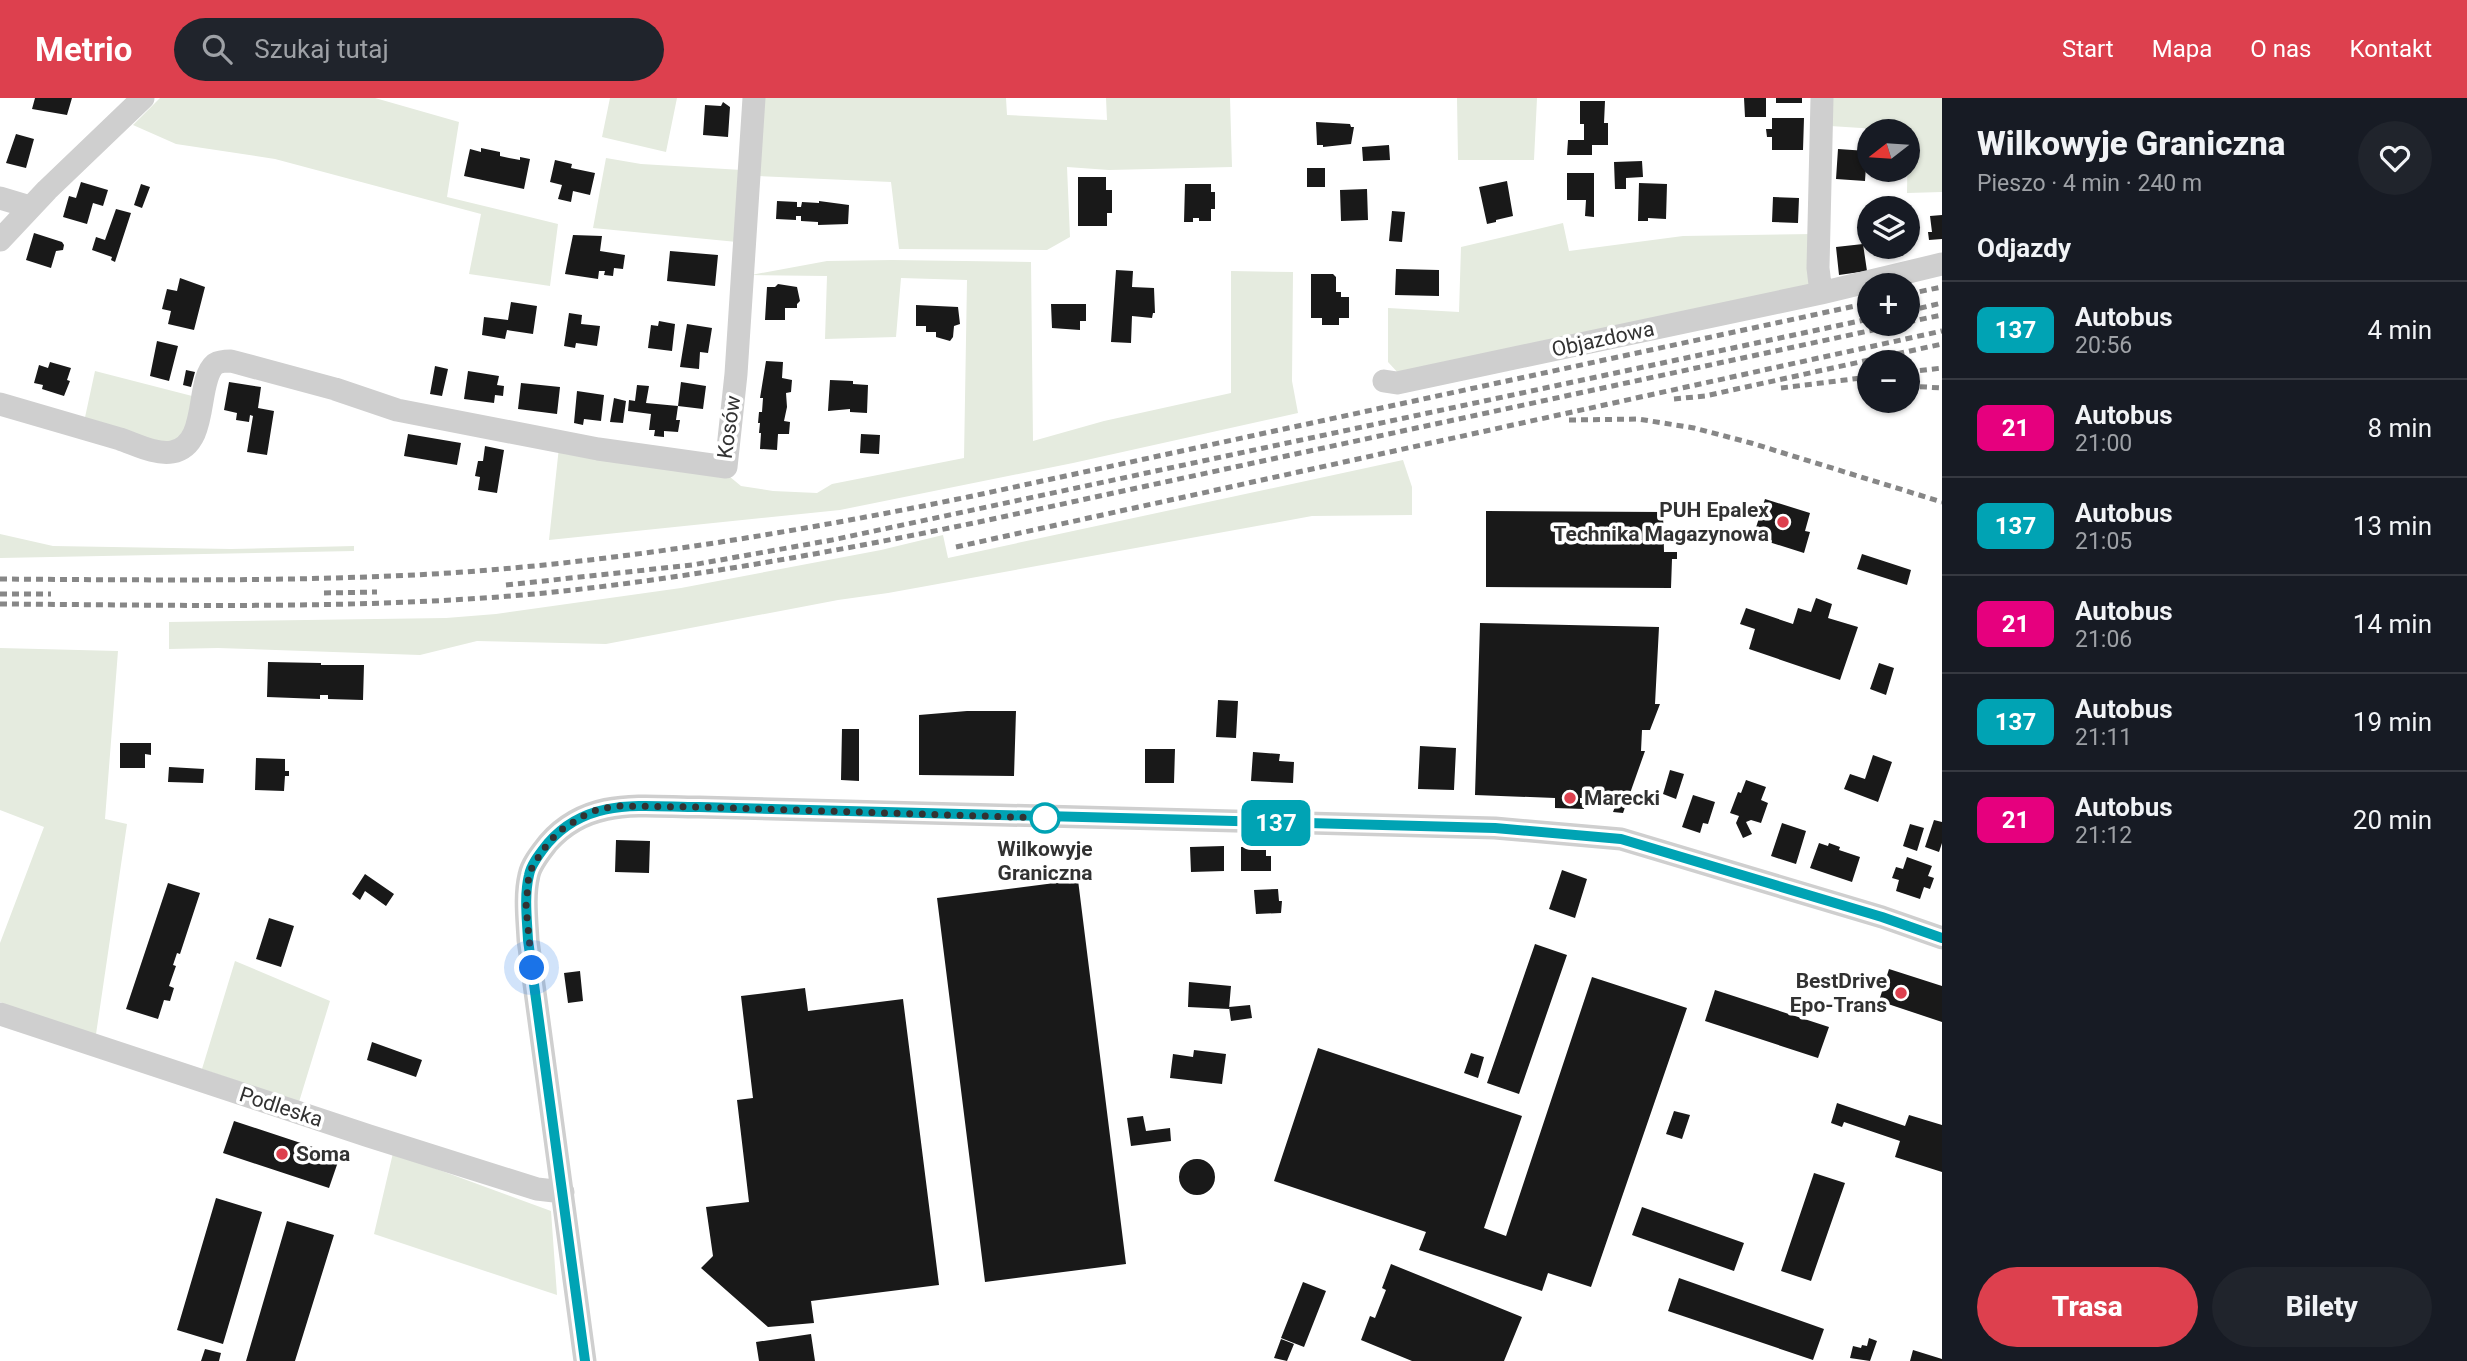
<!DOCTYPE html>
<html lang="pl">
<meta charset="utf-8">
<style>
body{margin:0;font-family:Roboto,sans-serif;background:#20242c;color:#f1f3f6;height:100vh;display:flex;flex-direction:column;font-size:26px;white-space:nowrap}
*{box-sizing:border-box;margin:0}
p{font-size:23px;color:#9ea1a6}
.icon{flex:none;width:38px;height:38px;fill:none;stroke:currentColor;stroke-width:2;stroke-linecap:round;stroke-linejoin:round}
.map{position:relative;flex:1;overflow:hidden}
.side{display:flex;flex-direction:column;background:#171b24;width:525px}
.side>*{flex:none}
.badge{padding:0 14px;border-radius:10px;font-size:24px;line-height:46px}
.needle{width:46px;rotate:253deg}
.tools{position:absolute;left:1857px;top:21px;display:grid;gap:14px}
.tools a{display:grid;place-items:center;width:63px;height:63px;border-radius:50%;background:#171b24;box-shadow:0 2px 5px #0004;font-size:35px}
.you{position:absolute;width:35px;height:35px;margin:-18px;border:5px solid #fff;border-radius:50%;background:#1a73e8;box-shadow:0 0 0 10px #1a73e833}
.map>.badge{position:absolute;translate:-50% -50%;box-shadow:0 0 0 4px #fff}
h2{padding:0 35px;font-size:26px;line-height:63px}
.round{display:grid;place-items:center;flex:none;width:74px;height:74px;border-radius:37px;background:#20242c}
.summary{display:flex;align-items:center;justify-content:space-between;height:119px;padding:0 35px}
h1{font-size:33px;font-weight:800;line-height:52px}
.button{display:flex;gap:14px;margin-top:auto;padding:14px 35px}
.button a{flex:1;height:80px;border-radius:42px;background:#dd404e;color:#fff;font-size:28px;font-weight:800;line-height:80px;text-align:center}
.button a+a{background:#20242c;color:#f1f3f6}
ul{padding:0;list-style:none}
li{display:flex;align-items:center;gap:21px;height:98px;padding:0 35px;border-top:2px solid #363941}
li div{flex:1}
li b{display:block;font-size:26px}
li em{font-style:normal}
li .badge{min-width:77px;font-weight:700;text-align:center}
header{display:flex;align-items:center;gap:42px;box-sizing:border-box;height:98px;padding:0 35px;background:#dd404e;color:#fff}
header strong{font-size:33px}
nav{display:flex;gap:38px;margin-inline-start:auto;font-size:24px}
.search{width:490px;height:63px;background:#20242c;display:flex;align-items:center;gap:18px;box-sizing:border-box;padding:0 24px;border-radius:38px;color:#9ea1a6;font-size:26px}
main{display:flex;flex:1;min-height:0}
.map>svg:first-child{display:block}
.green{fill:#e5ebdf}
.building{fill:#191919}
.lines{fill:none;stroke-linecap:round;stroke-linejoin:round}
.minor{stroke:#cfcfcf;stroke-width:23}
.rail{stroke:#878787;stroke-width:5;stroke-dasharray:7 5;stroke-linecap:butt}
.line-casing{stroke:#fff;stroke-width:16}
.line{stroke:#00a3b4;stroke-width:10}
.walk{stroke:#323232;stroke-width:7;stroke-dasharray:0 12.6}
.poi-dot{fill:#dd404e;stroke:#fff;stroke-width:2.5}
.stop-dot{fill:#fff;stroke:#00a3b4;stroke-width:3.5}
.labels{text-anchor:middle;stroke-width:7;stroke-linejoin:round;paint-order:stroke}
.street-label{font-size:21px;fill:#323232;stroke:#fff}
.poi-label{font-size:21px;font-weight:bold;fill:#323232;stroke:#fff;text-anchor:end}
.stop-label{font-size:21px;font-weight:bold;fill:#323232;stroke:#fff}
</style>
<header>
<strong>Metrio</strong>
<div class="search"><svg class="icon" aria-label="search" viewBox="0 0 24 24"><circle cx="10" cy="10" r="6"/><path d="M15 15l6 6"/></svg>Szukaj tutaj</div>
<nav><a>Start</a><a>Mapa</a><a>O nas</a><a>Kontakt</a></nav>
</header>
<main>
<div class="map">
<svg width="1942" height="1263" viewBox="0 0 1942 1263">
<rect width="100%" height="100%" fill="#fff"/>
<path class="green" d="M 160,0 L 375,0 L 459,24 L 447,99 L 558,126 L 550,188 L 469,176 L 481,116 L 275,61 L 176,46 L 133,27 Z
M 610,0 L 677,0 L 666,54 L 602,39 Z
M 763,0 L 1006,0 L 1007,17 L 1107,22 L 1106,0 L 1230,0 L 1232,69 L 1109,72 L 1067,69 L 1070,139 L 1047,152 L 899,151 L 891,84 L 758,78 Z
M 1457,0 L 1537,0 L 1534,62 L 1458,62 Z
M 1830,0 L 1942,0 L 1942,94 L 1907,95 L 1908,33 L 1830,28 Z
M 606,60 L 641,66 L 742,72 L 737,144 L 593,130 Z
M 1563,125 L 1569,153 L 1683,138 L 1813,136 L 1813,185 L 1797,192 L 1400,277 L 1388,264 L 1388,210 L 1459,214 L 1461,149 Z
M 892,162 L 1031,164 L 1033,343 L 1104,323 L 1231,295 L 1231,173 L 1293,174 L 1292,283 L 1298,315 L 1073,365 L 840,412 L 549,442 L 559,349 L 724,374 L 741,388 L 773,393 L 817,395 L 832,386 L 964,360 L 967,182 L 901,180 L 896,239 L 825,241 L 827,178 L 751,177 L 827,163 Z
M 95,273 L 196,299 L 189,335 L 173,349 L 84,324 Z
M 1403,362 L 1412,389 L 1412,417 L 1312,418 L 888,495 L 838,502 L 606,546 L 477,543 L 420,557 L 218,550 L 169,551 L 169,524 L 446,520 L 496,516 L 681,490 L 881,452 L 943,437 L 948,460 Z
M 0,436 L 53,448 L 231,451 L 354,448 L 354,453 L 0,460 Z
M 0,550 L 118,553 L 105,721 L 127,726 L 95,943 L 0,904 L 0,845 L 44,729 L 0,712 Z
M 235,863 L 330,903 L 299,1004 L 202,971 Z
M 393,1055 L 551,1113 L 557,1197 L 374,1136 Z"/>
<path class="building" d="M 35,0 L 72,0 L 67,17 L 32,11 Z
M 1744,0 L 1766,0 L 1766,19 L 1745,19 Z
M 1776,0 L 1802,0 L 1802,5 L 1776,5 Z
M 1580,3 L 1605,3 L 1604,25 L 1608,25 L 1608,47 L 1592,47 L 1592,57 L 1567,57 L 1568,42 L 1584,42 L 1584,26 L 1580,26 Z
M 723,4 L 730,9 L 728,39 L 703,37 L 705,7 L 721,8 Z
M 1772,20 L 1804,20 L 1803,52 L 1772,52 L 1772,39 L 1767,39 L 1766,31 L 1772,31 Z
M 1316,24 L 1350,26 L 1351,29 L 1354,29 L 1351,46 L 1323,49 L 1323,47 L 1317,47 Z
M 16,36 L 34,41 L 26,70 L 6,65 Z
M 1389,47 L 1390,62 L 1363,63 L 1362,49 Z
M 481,50 L 500,54 L 500,58 L 509,60 L 520,62 L 520,59 L 530,61 L 524,91 L 464,78 L 470,51 L 481,54 Z
M 1838,51 L 1867,53 L 1865,83 L 1836,81 Z
M 555,62 L 572,66 L 571,70 L 595,75 L 590,97 L 573,93 L 571,104 L 558,101 L 562,87 L 550,84 Z
M 1642,63 L 1643,79 L 1626,80 L 1626,91 L 1615,91 L 1614,64 Z
M 1307,70 L 1325,70 L 1325,89 L 1307,89 Z
M 1567,75 L 1594,75 L 1594,119 L 1585,118 L 1586,102 L 1567,102 Z
M 1078,79 L 1106,79 L 1106,92 L 1112,92 L 1112,115 L 1107,115 L 1107,128 L 1078,128 Z
M 1507,83 L 1513,118 L 1496,122 L 1496,124 L 1487,126 L 1479,89 Z
M 81,84 L 108,92 L 103,108 L 93,105 L 87,126 L 63,119 L 69,98 L 76,100 Z
M 1639,85 L 1667,86 L 1666,121 L 1648,120 L 1648,123 L 1638,123 Z
M 141,86 L 150,89 L 142,110 L 134,107 Z
M 1185,86 L 1211,86 L 1211,94 L 1215,94 L 1215,111 L 1211,111 L 1211,123 L 1199,123 L 1199,120 L 1193,120 L 1193,124 L 1184,124 Z
M 1367,91 L 1368,122 L 1341,123 L 1340,92 Z
M 1773,99 L 1799,100 L 1798,125 L 1772,124 Z
M 777,103 L 797,104 L 797,109 L 801,109 L 802,104 L 819,105 L 819,103 L 849,107 L 848,126 L 818,127 L 818,124 L 801,123 L 801,118 L 796,118 L 796,122 L 776,121 Z
M 116,111 L 131,115 L 115,164 L 111,162 L 112,159 L 92,152 L 96,139 L 105,142 Z
M 1392,113 L 1405,114 L 1402,144 L 1389,143 Z
M 1942,117 L 1942,141 L 1929,142 L 1928,134 L 1932,134 L 1930,118 Z
M 34,135 L 62,144 L 64,147 L 63,152 L 56,153 L 51,170 L 26,162 Z
M 573,137 L 602,138 L 600,153 L 625,157 L 623,171 L 614,170 L 613,178 L 604,177 L 605,173 L 599,173 L 598,181 L 565,176 Z
M 1863,146 L 1867,173 L 1839,177 L 1836,149 Z
M 670,153 L 718,157 L 715,188 L 667,183 Z
M 1396,171 L 1439,172 L 1439,198 L 1395,197 Z
M 1116,172 L 1133,173 L 1132,189 L 1154,190 L 1155,215 L 1153,215 L 1152,220 L 1132,218 L 1131,245 L 1111,244 Z
M 1311,176 L 1333,176 L 1336,179 L 1336,194 L 1341,194 L 1341,199 L 1349,199 L 1349,220 L 1339,220 L 1339,227 L 1322,227 L 1322,220 L 1311,220 Z
M 180,180 L 205,189 L 194,232 L 168,226 L 171,213 L 162,211 L 167,191 L 177,193 Z
M 778,186 L 797,189 L 800,203 L 797,206 L 797,210 L 785,210 L 785,222 L 765,222 L 767,189 L 775,189 Z
M 511,204 L 537,208 L 533,236 L 507,232 L 505,241 L 482,237 L 484,219 L 508,222 Z
M 1051,206 L 1086,206 L 1086,223 L 1080,223 L 1080,232 L 1052,230 Z
M 916,207 L 958,209 L 960,226 L 954,228 L 953,239 L 950,243 L 936,239 L 936,234 L 926,234 L 926,228 L 916,228 Z
M 569,215 L 582,217 L 581,226 L 600,228 L 597,248 L 576,245 L 575,250 L 564,248 Z
M 659,223 L 675,226 L 672,253 L 648,250 L 651,227 L 658,228 Z
M 687,226 L 712,230 L 708,255 L 700,254 L 699,271 L 680,269 Z
M 157,243 L 178,248 L 169,283 L 150,278 Z
M 766,263 L 783,264 L 782,280 L 792,282 L 791,294 L 786,295 L 787,309 L 784,323 L 790,324 L 789,336 L 778,336 L 777,352 L 760,351 L 761,335 L 759,335 L 760,325 L 758,325 L 759,314 L 762,314 L 763,300 L 760,300 Z
M 50,264 L 71,270 L 67,282 L 70,283 L 64,298 L 42,291 L 43,287 L 34,285 L 39,267 L 48,270 Z
M 435,268 L 448,271 L 442,298 L 430,296 Z
M 186,272 L 195,274 L 191,289 L 183,287 Z
M 468,273 L 499,278 L 497,287 L 504,288 L 503,298 L 495,297 L 494,305 L 464,301 Z
M 830,282 L 853,283 L 853,286 L 868,287 L 867,315 L 850,314 L 850,311 L 828,313 Z
M 229,284 L 261,289 L 258,310 L 274,313 L 267,357 L 247,354 L 253,318 L 250,317 L 249,324 L 236,322 L 237,315 L 224,312 Z
M 681,284 L 706,288 L 703,311 L 678,308 Z
M 521,285 L 560,289 L 557,316 L 518,311 Z
M 637,287 L 649,288 L 646,305 L 678,308 L 676,322 L 680,322 L 678,334 L 664,333 L 664,339 L 654,338 L 655,332 L 649,332 L 651,316 L 628,313 L 629,302 L 635,303 Z
M 577,293 L 604,297 L 601,323 L 584,321 L 583,327 L 574,325 Z
M 614,300 L 626,303 L 623,325 L 610,324 Z
M 408,336 L 461,345 L 457,367 L 404,358 Z
M 861,336 L 880,337 L 879,356 L 860,355 Z
M 485,348 L 504,352 L 497,395 L 478,392 L 480,379 L 475,378 L 478,363 L 483,363 Z
M 1765,401 L 1810,415 L 1805,433 L 1810,434 L 1804,455 L 1753,439 Z
M 1486,413 L 1663,414 L 1664,454 L 1677,454 L 1677,461 L 1672,461 L 1671,490 L 1486,489 Z
M 1862,456 L 1911,472 L 1907,487 L 1857,471 Z
M 1816,500 L 1832,506 L 1828,520 L 1858,529 L 1840,582 L 1749,551 L 1755,531 L 1740,526 L 1746,510 L 1793,526 L 1798,510 L 1811,514 Z
M 1480,525 L 1659,529 L 1655,606 L 1660,606 L 1650,632 L 1642,632 L 1641,653 L 1645,653 L 1623,715 L 1613,714 L 1618,701 L 1580,700 L 1580,705 L 1584,705 L 1584,711 L 1555,710 L 1555,700 L 1475,697 Z
M 268,564 L 321,565 L 321,567 L 364,567 L 363,602 L 328,601 L 328,597 L 320,597 L 320,601 L 267,599 Z
M 1879,565 L 1894,570 L 1886,597 L 1870,591 Z
M 1218,602 L 1238,603 L 1236,640 L 1216,639 Z
M 967,613 L 1016,613 L 1014,678 L 919,677 L 919,617 Z
M 842,631 L 859,631 L 859,683 L 841,682 Z
M 120,645 L 151,645 L 151,657 L 145,656 L 145,670 L 120,670 Z
M 1420,648 L 1456,650 L 1454,692 L 1418,691 Z
M 1145,651 L 1175,651 L 1174,685 L 1145,685 Z
M 1253,654 L 1280,656 L 1279,663 L 1294,664 L 1293,685 L 1251,683 Z
M 1873,657 L 1892,664 L 1878,704 L 1844,691 L 1850,676 L 1865,681 Z
M 256,660 L 285,661 L 285,673 L 289,673 L 289,678 L 285,678 L 284,693 L 255,692 Z
M 169,669 L 204,671 L 203,685 L 168,684 Z
M 1670,672 L 1684,676 L 1676,701 L 1663,696 Z
M 1746,682 L 1766,689 L 1761,702 L 1768,705 L 1761,725 L 1751,722 L 1746,724 L 1752,736 L 1743,740 L 1736,725 L 1739,718 L 1730,715 L 1738,694 L 1741,695 Z
M 1693,697 L 1715,704 L 1708,726 L 1703,725 L 1700,735 L 1682,729 Z
M 1934,722 L 1942,724 L 1942,745 L 1939,754 L 1925,749 Z
M 1782,725 L 1806,733 L 1796,766 L 1771,758 Z
M 1910,726 L 1924,730 L 1917,753 L 1903,748 Z
M 616,742 L 650,743 L 649,775 L 615,774 Z
M 1819,745 L 1828,748 L 1829,745 L 1840,749 L 1839,752 L 1860,759 L 1852,784 L 1810,770 Z
M 1224,748 L 1224,773 L 1191,774 L 1190,749 Z
M 1266,748 L 1266,758 L 1271,758 L 1271,773 L 1241,773 L 1241,749 Z
M 1907,759 L 1932,768 L 1928,778 L 1934,780 L 1930,791 L 1924,789 L 1920,801 L 1896,793 L 1899,782 L 1892,780 L 1896,769 L 1903,771 Z
M 1562,772 L 1587,781 L 1575,820 L 1549,811 Z
M 365,776 L 394,796 L 386,808 L 365,793 L 360,802 L 352,796 Z
M 1078,782 L 1126,1166 L 985,1184 L 937,800 Z
M 168,785 L 200,795 L 180,856 L 177,855 L 173,867 L 176,868 L 169,888 L 174,890 L 170,903 L 164,902 L 158,921 L 126,911 Z
M 1278,791 L 1279,803 L 1282,803 L 1281,815 L 1256,816 L 1254,792 Z
M 269,820 L 294,828 L 281,869 L 256,861 Z
M 1535,846 L 1567,857 L 1519,996 L 1487,985 Z
M 1889,871 L 1942,888 L 1942,924 L 1879,903 Z
M 580,873 L 583,903 L 568,905 L 564,875 Z
M 1592,879 L 1687,910 L 1591,1189 L 1548,1175 L 1542,1193 L 1419,1152 L 1426,1134 L 1274,1083 L 1318,950 L 1522,1018 L 1484,1130 L 1506,1138 Z
M 1189,884 L 1231,888 L 1229,911 L 1188,909 Z
M 805,890 L 808,913 L 903,901 L 939,1187 L 811,1203 L 814,1225 L 768,1229 L 701,1170 L 713,1158 L 706,1109 L 749,1104 L 737,1002 L 753,1000 L 741,898 Z
M 1715,892 L 1829,929 L 1818,960 L 1705,923 Z
M 1250,907 L 1252,920 L 1231,923 L 1229,909 Z
M 372,944 L 422,962 L 416,979 L 367,962 Z
M 1194,952 L 1226,956 L 1222,986 L 1170,980 L 1173,956 L 1193,959 Z
M 1471,955 L 1484,959 L 1478,980 L 1464,975 Z
M 1837,1005 L 1905,1028 L 1909,1017 L 1942,1027 L 1942,1074 L 1895,1059 L 1900,1043 L 1844,1024 L 1842,1029 L 1831,1025 Z
M 1674,1013 L 1690,1017 L 1682,1041 L 1666,1036 Z
M 1143,1018 L 1146,1033 L 1170,1030 L 1171,1043 L 1131,1048 L 1127,1020 Z
M 234,1023 L 340,1058 L 329,1090 L 223,1055 Z
M1179 1079a18 18 0 1 1 36 0a18 18 0 1 1-36 0Z
M 1814,1075 L 1845,1085 L 1811,1183 L 1781,1173 Z
M 216,1100 L 262,1114 L 223,1246 L 177,1232 Z
M 1642,1109 L 1744,1145 L 1734,1173 L 1632,1137 Z
M 287,1123 L 334,1137 L 295,1263 L 246,1263 Z
M 1391,1166 L 1522,1219 L 1504,1263 L 1412,1263 L 1361,1242 L 1370,1218 L 1375,1220 L 1386,1192 L 1382,1190 Z
M 1679,1180 L 1824,1231 L 1813,1262 L 1668,1213 Z
M 1303,1184 L 1326,1193 L 1304,1249 L 1281,1240 Z
M 811,1236 L 815,1263 L 759,1263 L 756,1244 Z
M 1869,1240 L 1877,1243 L 1870,1263 L 1850,1260 L 1853,1248 L 1861,1250 L 1862,1247 L 1867,1248 Z
M 1281,1241 L 1294,1246 L 1287,1263 L 1274,1260 Z
M 205,1251 L 221,1255 L 219,1263 L 201,1263 Z
M 1913,1252 L 1942,1261 L 1942,1263 L 1910,1263 Z"/>
<g class="lines">
<path class="minor" d="M 0,100 L 30,109
M 0,142 L 47,92 L 143,0
M 1821,195 L 1818,170 L 1822,0
M 1384,283 L 1397,285 L 1821,195 L 1942,166
M 0,306 C 40,318 80,329 120,341 C 135,346 156,357 172,354 C 210,347 195,283 215,266 C 220,263 226,263 231,263 L 335,291 L 397,312 L 598,351 L 726,369 L 736,276 L 754,0
M 0,916 L 369,1038 L 537,1091 L 563,1094
M 585,1263 L 528,842 C 527,821 524,798 529,777 C 531,766 541,754 548,745 C 589,698 644,709 699,709 L 1495,730 L 1621,741 L 1882,819 L 1942,840"/>
<path class="rail" d="M 1908,196 L 1942,189
M 1908,213 L 1942,205
M 1908,224 L 1942,217
M 1908,274 L 1942,270
M 1908,288 L 1942,290
M 1781,290 L 1869,279
M 1674,301 L 1705,298 L 1942,246
M 1569,322 L 1638,321 L 1694,330 L 1751,345 L 1942,404
M 956,449 L 1942,233
M 0,481 C 150,482 300,484 450,475 C 625,463 796,434 968,399 L 1869,205
M 506,487 L 692,467 L 832,442 L 1869,221
M 324,495 L 377,494
M 0,496 L 51,496
M 0,506 C 181,507 365,512 545,495 C 690,480 832,454 974,425 L 1901,226"/>
</g>
<g class="lines">
<defs>
<path id="line" d="M 585,1263 L 528,842 C 527,821 524,798 529,777 C 531,766 541,754 548,745 C 589,698 644,709 699,709 L 1495,730 L 1621,741 L 1882,819 L 1942,840"/>
</defs>
<use href="#line" class="line-casing"/>
<use href="#line" class="line"/>
<path class="walk" d="M 532,870 L 526,809 L 529,775 L 542,753 L 558,734 L 583,718 L 599,711 L 618,708 L 699,709 L 1045,720"/>
</g>
<g class="poi-dot">
<circle cx="1783" cy="424" r="7"/>
<circle cx="1570" cy="700" r="7"/>
<circle cx="1901" cy="895" r="7"/>
<circle cx="282" cy="1056" r="7"/>
</g>
<circle class="stop-dot" cx="1045" cy="720" r="14"/>
<g class="labels">
<g class="street-label">
<text transform="translate(1603 241) rotate(-12)" y="7">Objazdowa</text>
<text transform="translate(729 329) rotate(-82)" y="7">Kosów</text>
<text transform="translate(281 1009) rotate(18)" y="7">Podleska</text>
</g>
<g class="poi-label">
<text x="1769" y="419">PUH Epalex<tspan x="1769" dy="24">Technika Magazynowa</tspan></text>
<text x="1584" y="707" text-anchor="start">Marecki</text>
<text x="1887" y="890">BestDrive<tspan x="1887" dy="24">Epo-Trans</tspan></text>
<text x="296" y="1063" text-anchor="start">Soma</text>
</g>
<g class="stop-label">
<text x="1045" y="758">Wilkowyje<tspan x="1045" dy="24">Graniczna</tspan></text>
</g>
</g>
</svg>
<div class="tools">
<a><svg class="needle" viewBox="-14 -14 28 28"><path d="M0-13l5 13h-10z" fill="#e53935"/><path d="M0 13l5-13h-10z" fill="#9ea1a6"/></svg></a>
<a><svg class="icon" aria-label="layers" viewBox="0 0 24 24"><path d="M12 4l9 5-9 5-9-5zM3 14l9 5 9-5"/></svg></a>
<a>+</a>
<a>−</a>
</div>
<div class="you" style="left:532px;top:870px"></div>
<b class="badge" style="left:1276px;top:725px;background:#00a3b4;color:#fff">137</b>
</div>
<section class="side">
<div class="summary"><div><h1>Wilkowyje Graniczna</h1><p>Pieszo · 4 min · 240 m</p></div><a class="round"><svg class="icon" aria-label="heart" viewBox="0 0 24 24"><path d="M12 20l-8-8c-3-5 5-10 8-4 3-6 11-1 8 4z"/></svg></a></div>
<h2>Odjazdy</h2>
<ul>
<li><span class="badge" style="background:#00a3b4;color:#fff">137</span><div><b>Autobus</b><p>20:56</p></div><em>4 min</em></li>
<li><span class="badge" style="background:#e6007e;color:#fff">21</span><div><b>Autobus</b><p>21:00</p></div><em>8 min</em></li>
<li><span class="badge" style="background:#00a3b4;color:#fff">137</span><div><b>Autobus</b><p>21:05</p></div><em>13 min</em></li>
<li><span class="badge" style="background:#e6007e;color:#fff">21</span><div><b>Autobus</b><p>21:06</p></div><em>14 min</em></li>
<li><span class="badge" style="background:#00a3b4;color:#fff">137</span><div><b>Autobus</b><p>21:11</p></div><em>19 min</em></li>
<li><span class="badge" style="background:#e6007e;color:#fff">21</span><div><b>Autobus</b><p>21:12</p></div><em>20 min</em></li>
</ul>
<div class="button"><a>Trasa</a><a>Bilety</a></div>
</section>
</main>
